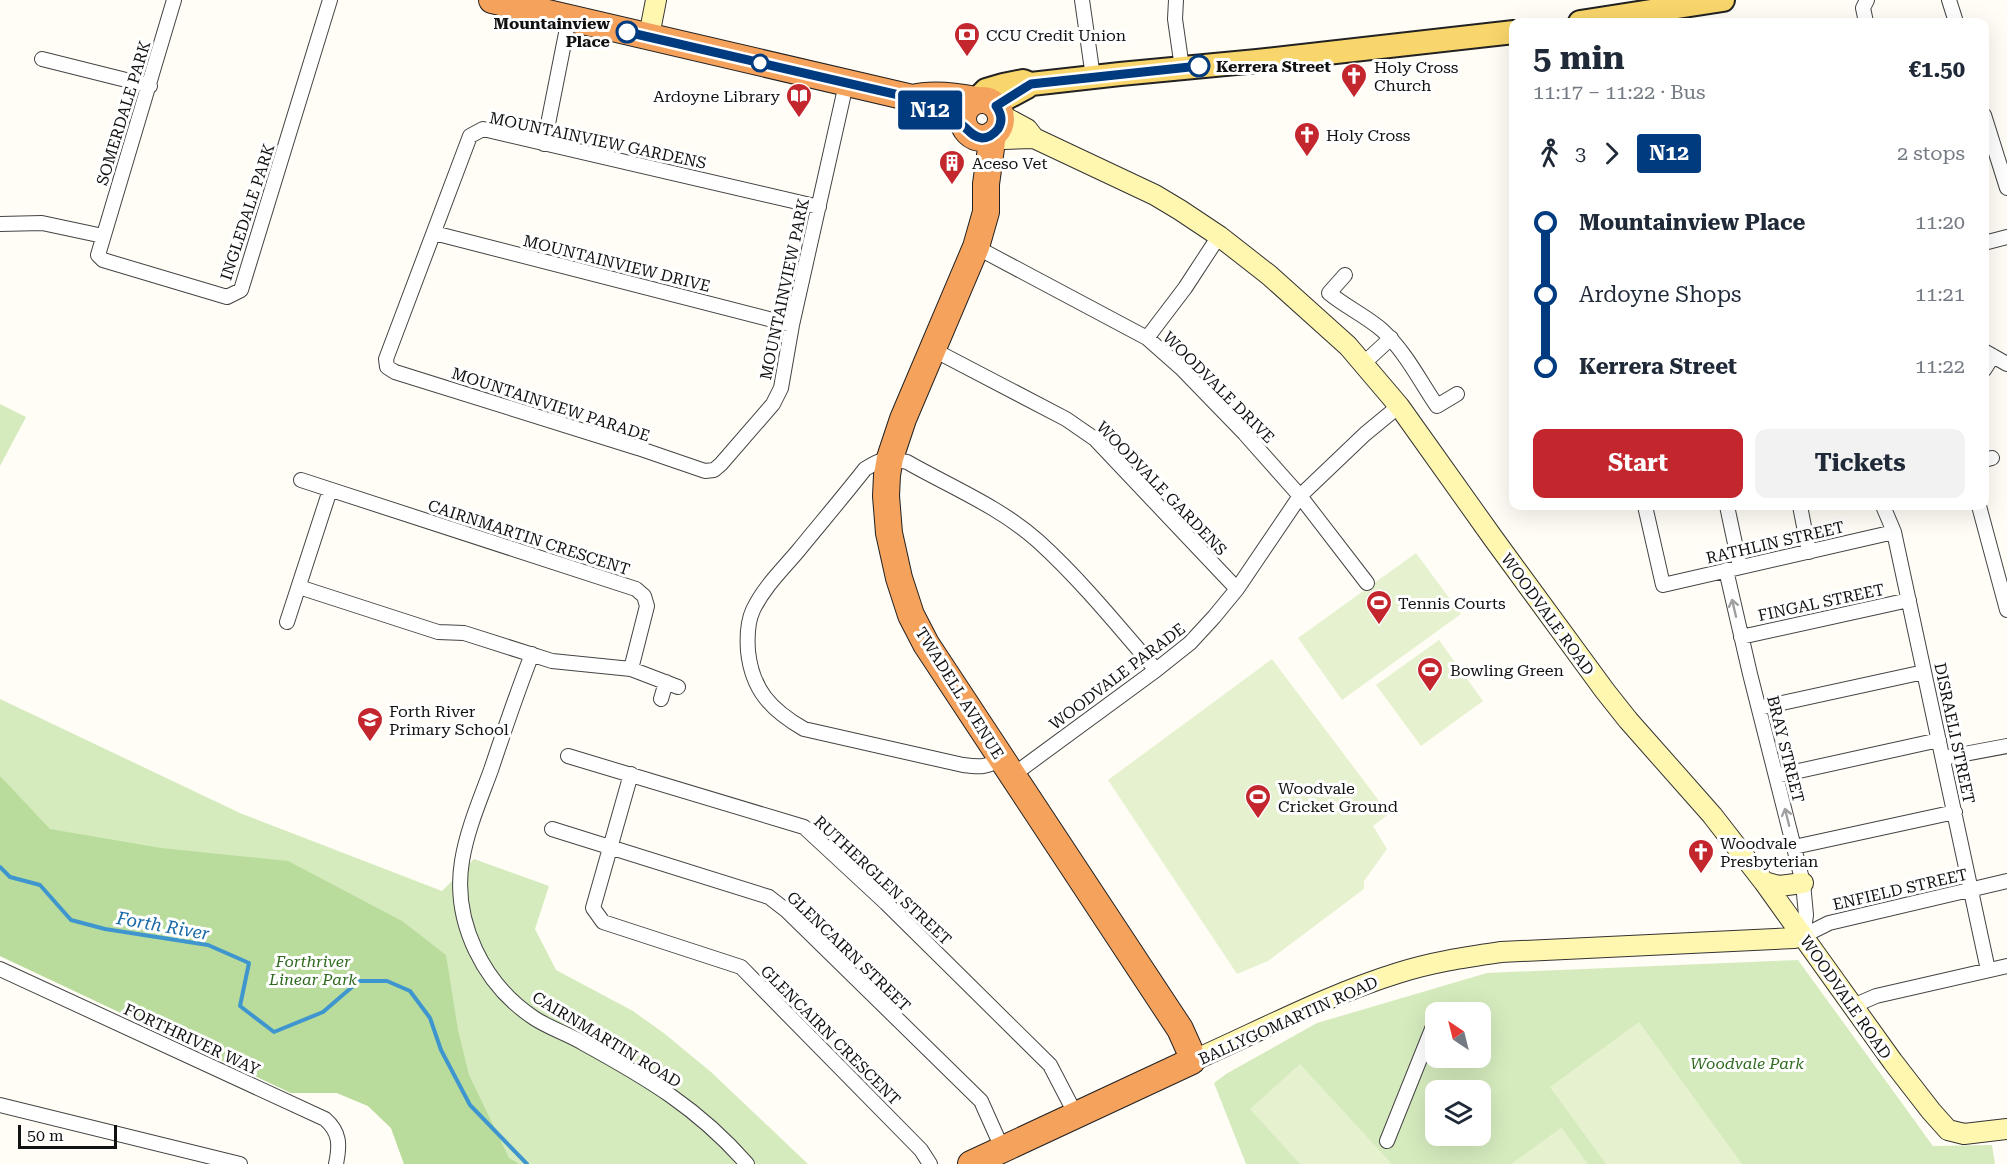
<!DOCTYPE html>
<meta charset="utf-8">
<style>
body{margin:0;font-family:"Roboto Serif",serif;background:#f2f2f3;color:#1f2937;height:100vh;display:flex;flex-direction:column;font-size:22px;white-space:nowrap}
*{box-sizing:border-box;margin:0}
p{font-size:20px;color:#747a83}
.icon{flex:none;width:33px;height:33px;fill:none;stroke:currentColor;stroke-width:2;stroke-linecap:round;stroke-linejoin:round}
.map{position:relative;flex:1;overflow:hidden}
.side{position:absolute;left:1509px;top:18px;width:480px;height:492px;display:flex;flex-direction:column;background:#fff;border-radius:12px;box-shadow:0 6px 24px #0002}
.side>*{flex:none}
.badge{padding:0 12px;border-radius:4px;font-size:21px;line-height:39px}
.needle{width:39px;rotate:325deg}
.tools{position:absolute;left:1425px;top:1002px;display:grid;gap:12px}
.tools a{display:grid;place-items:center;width:66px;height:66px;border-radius:12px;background:#fff;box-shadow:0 6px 24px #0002;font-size:30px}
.scale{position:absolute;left:18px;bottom:15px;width:99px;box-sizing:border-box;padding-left:6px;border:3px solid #111;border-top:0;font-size:16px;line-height:21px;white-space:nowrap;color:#111;-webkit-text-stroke:4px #fff;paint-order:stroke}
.map>.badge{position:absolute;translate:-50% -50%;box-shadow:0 0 0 3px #fff}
.legs{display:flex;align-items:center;gap:9px;height:66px;padding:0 24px;font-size:20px}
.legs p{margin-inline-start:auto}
.headline{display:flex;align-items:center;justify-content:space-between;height:102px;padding:0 24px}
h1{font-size:33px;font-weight:700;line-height:45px}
.action{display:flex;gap:12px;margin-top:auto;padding:12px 24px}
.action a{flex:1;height:69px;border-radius:12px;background:#c4262e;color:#fff;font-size:24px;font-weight:700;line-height:69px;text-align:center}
.action a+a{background:#f2f2f3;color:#1f2937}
ul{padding:0 24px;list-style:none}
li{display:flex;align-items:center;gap:21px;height:72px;font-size:22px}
li i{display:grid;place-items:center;width:9px;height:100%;margin:0 8px;background:currentColor}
li i::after{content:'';width:15px;height:15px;margin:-8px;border:4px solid;border-radius:50%;background:#fff}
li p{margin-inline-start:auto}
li:first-child i{background:linear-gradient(#0000 50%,currentColor 0)}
li:last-child i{background:linear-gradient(currentColor 50%,#0000 0)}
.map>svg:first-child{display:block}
.green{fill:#d5ebbd;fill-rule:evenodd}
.forest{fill:#b9dc9c}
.pitch{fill:#e6f2cf}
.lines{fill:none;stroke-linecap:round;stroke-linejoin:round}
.stream{stroke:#3f96cf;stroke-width:4}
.street-casing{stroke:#444;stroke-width:16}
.secondary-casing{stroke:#333;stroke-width:22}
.primary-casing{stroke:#222;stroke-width:26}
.highway-casing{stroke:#222;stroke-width:28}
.street{stroke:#fff;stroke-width:14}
.secondary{stroke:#fff6b0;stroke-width:20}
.primary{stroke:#f9d66b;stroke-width:22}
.highway{stroke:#f5a25d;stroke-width:26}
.oneway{stroke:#a0a0a0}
.line-1-casing{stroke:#fff;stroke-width:14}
.line-1{stroke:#003b80;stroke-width:9}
.stop-1-dot{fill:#fff;stroke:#003b80;stroke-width:3}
.labels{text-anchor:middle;stroke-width:6;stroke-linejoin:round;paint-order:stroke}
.stop-label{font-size:16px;font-weight:bold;fill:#111;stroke:#fff;text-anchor:end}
.poi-label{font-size:16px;fill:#111;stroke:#fff;text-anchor:start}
.street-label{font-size:16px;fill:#111;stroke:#fff}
.park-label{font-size:16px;font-style:italic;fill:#2f6b1f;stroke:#fff}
.water-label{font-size:18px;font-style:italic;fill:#1768a6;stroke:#fff}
</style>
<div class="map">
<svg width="2007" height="1164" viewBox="0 0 2007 1164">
<rect width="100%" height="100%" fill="#fffdf5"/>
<path class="green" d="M 0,404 L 26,417 L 0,466 Z
M 0,699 L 240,813 L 442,891 L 474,859 L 549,886 L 535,929 L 556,970 L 633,1011 L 665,1034 L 711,1072 L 808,1164 L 404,1164 L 391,1128 L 368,1106 L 337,1093 L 291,1093 L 0,956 Z
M 1798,960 L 1933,1146 L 1992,1145 L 1995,1164 L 1246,1164 L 1214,1083 L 1226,1074 L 1317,1023 L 1487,973 ZM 1436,1012 L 1480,1012 L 1480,1058 L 1436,1058 ZM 1436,1090 L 1480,1090 L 1480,1136 L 1436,1136 Z"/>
<path class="forest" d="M 0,776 L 50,829 L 161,848 L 288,861 L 402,921 L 446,955 L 458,1030 L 469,1075 L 509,1158 L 519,1164 L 404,1164 L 391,1128 L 368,1106 L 337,1093 L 291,1093 L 0,956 Z"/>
<path class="pitch" d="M 1416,553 L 1461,614 L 1342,700 L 1298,638 Z
M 1439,640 L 1483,701 L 1421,746 L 1376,685 Z
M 1272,659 L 1389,814 L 1373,826 L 1387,849 L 1364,881 L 1364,889 L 1268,961 L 1237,974 L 1108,780 Z
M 1639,1022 L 1742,1164 L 1606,1164 L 1550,1087 Z
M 1300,1064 L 1391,1163 L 1390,1164 L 1300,1164 L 1250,1109 Z
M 1561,1127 L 1588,1164 L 1511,1164 L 1561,1128 Z"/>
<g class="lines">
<path class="stream" d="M 0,867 L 10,877 L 40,885 L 71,920 L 105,929 L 208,945 L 249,963 L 240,1006 L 274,1032 L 323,1012 L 359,981 L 387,981 L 410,991 L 430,1018 L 441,1050 L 470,1105 L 527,1164"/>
<defs>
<path id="street" d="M 174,0 L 98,255 L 103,260 L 227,297 L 241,290 L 330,0
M 1082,0 L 1093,77
M 1176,0 L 1175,19 L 1182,68
M 1949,0 L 1956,22
M 1866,22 L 1863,8 L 1867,0
M 42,59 L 150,86
M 1984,115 L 2007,188
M 544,144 L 569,18
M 819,207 L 483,129 L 470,136 L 386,359 L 387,367 L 395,372 L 638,448 L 705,471 L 714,470 L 721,464 L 773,404 L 781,388 L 792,325 L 846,84
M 0,224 L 42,223 L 103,236
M 434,233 L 792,325
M 1984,243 L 2007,237
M 976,247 L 1147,338 L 1181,368 L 1245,434 L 1300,496 L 1367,583
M 1345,275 L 1329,293 C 1346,307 1366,316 1382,330 C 1405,351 1420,381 1437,406 L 1457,394
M 1147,338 L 1185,288 L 1219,236
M 932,349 L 1066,419 L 1095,439 L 1237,589
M 1984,351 L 2007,364
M 1364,363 L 1391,338
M 1984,370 L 1993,356
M 1984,460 L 1992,458
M 301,480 L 636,589 L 644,596 L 647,606 L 631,669
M 1645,506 L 1663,585 L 1894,532
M 1727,506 L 1740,567
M 1800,506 L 1809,552
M 1883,506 L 1894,532 L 1988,970
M 1979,506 L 2007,610
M 1726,570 L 1750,674 L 1803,883 L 1806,915 L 1803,936
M 299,587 L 438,632 L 464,633 L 552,661 L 631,669 L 678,687
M 287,622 L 330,490
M 1741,637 L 1909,600
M 532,654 C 517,693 504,731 491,770 C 480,800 467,830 462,861 C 452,922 484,985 534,1018 C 549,1028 568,1034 583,1043 C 647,1078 698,1108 747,1164
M 661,699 L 666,682
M 1759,708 L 1924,672
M 568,756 L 804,827 L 886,903 L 1050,1065 L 1076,1115
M 1001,758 C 988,768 979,767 963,765 L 804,729 C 771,710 752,690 748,651 C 747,637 747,623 753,610 C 764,587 782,570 798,551 C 820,524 843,497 865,469 C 883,458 887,457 907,462 C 951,487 1000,507 1038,541 C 1081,580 1118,626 1156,670
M 1943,758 L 2007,746
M 631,774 L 593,908 L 603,922 L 741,967 L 921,1150 L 930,1164
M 1013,775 L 1156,670 L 1190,643 L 1214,617 L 1237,589 L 1300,496 L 1365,434 L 1399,406
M 1776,776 L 1939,740
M 552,829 L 769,897 L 787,911 L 981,1101 L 1002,1148
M 1794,847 L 1955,812
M 1803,936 L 1829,923 L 2007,881
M 0,969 L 325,1119 C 340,1132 340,1145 336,1164
M 1853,1006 L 1876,996 L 2007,966
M 0,1105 L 240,1164
M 1387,1141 L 1436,1019"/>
<path id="secondary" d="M 649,36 L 656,0
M 1001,115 L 1027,129 L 1034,138 L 1155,195 L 1180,210 L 1219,236 L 1269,275 L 1348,346 L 1399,406 L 1493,538 L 1605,691 L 1628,720 L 1712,815 L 1764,882 L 1893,1062 L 1931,1111 L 1948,1130 L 1964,1134 L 2007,1129
M 994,133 L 1004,139 L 1034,138
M 1764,882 L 1779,886 L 1803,883
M 1192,1061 C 1260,1031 1327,995 1398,973 C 1432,962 1467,957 1501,952 L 1794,938 L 1803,936"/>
<path id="primary" d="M 1580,22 L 1723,0
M 976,100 L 986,90 L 1003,85 L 1023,81 L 1031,84 L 1120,74 L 1257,61 L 1514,32
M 996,106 L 1001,101 L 1027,87"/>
<path id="highway" d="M 492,0 L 912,98 C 932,93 956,96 976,100
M963 119a19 19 0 1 1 38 0a19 19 0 1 1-38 0Z
M 971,1164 L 1192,1061 L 1189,1049 L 1180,1029 L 926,644 L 911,615 L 899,578 L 889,533 L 886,496 L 887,475 L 890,458 L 903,419 L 976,247 L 986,212 L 986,184 L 993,134"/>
</defs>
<use href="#street" class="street-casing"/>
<use href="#secondary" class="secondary-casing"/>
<use href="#primary" class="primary-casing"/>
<use href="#highway" class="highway-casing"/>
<use href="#street" class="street"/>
<use href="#secondary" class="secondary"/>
<use href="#primary" class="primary"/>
<use href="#highway" class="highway"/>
</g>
<defs><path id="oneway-shaft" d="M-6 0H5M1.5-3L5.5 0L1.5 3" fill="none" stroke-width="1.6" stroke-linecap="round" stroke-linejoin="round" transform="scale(1.5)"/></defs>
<g class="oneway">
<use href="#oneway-shaft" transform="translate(1734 608) rotate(-103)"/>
<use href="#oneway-shaft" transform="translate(1787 817) rotate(-104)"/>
</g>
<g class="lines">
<defs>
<path id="line-1" d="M 627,32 L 912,98 C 926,112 947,113 962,125 C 969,130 972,137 982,138 C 988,138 994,134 998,129 C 1003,121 1001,113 996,106 L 1031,84 L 1199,66"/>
</defs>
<use href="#line-1" class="line-1-casing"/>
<use href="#line-1" class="line-1"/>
</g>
<defs>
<symbol id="bank-pin" viewBox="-11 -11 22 30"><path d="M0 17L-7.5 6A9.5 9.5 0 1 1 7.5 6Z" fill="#c4262e" stroke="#fff"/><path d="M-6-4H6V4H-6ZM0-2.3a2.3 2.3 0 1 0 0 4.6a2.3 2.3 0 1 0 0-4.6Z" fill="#fff"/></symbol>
<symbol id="church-pin" viewBox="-11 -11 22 30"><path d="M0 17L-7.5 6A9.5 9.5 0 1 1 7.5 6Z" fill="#c4262e" stroke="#fff"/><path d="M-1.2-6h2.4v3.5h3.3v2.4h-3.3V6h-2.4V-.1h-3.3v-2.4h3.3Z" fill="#fff"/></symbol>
<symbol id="library-pin" viewBox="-11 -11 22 30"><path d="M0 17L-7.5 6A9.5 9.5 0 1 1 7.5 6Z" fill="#c4262e" stroke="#fff"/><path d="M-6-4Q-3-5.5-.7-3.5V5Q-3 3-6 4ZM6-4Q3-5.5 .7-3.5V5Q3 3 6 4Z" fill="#fff"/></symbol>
<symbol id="building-pin" viewBox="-11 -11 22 30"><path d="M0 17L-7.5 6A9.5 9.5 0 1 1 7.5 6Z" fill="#c4262e" stroke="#fff"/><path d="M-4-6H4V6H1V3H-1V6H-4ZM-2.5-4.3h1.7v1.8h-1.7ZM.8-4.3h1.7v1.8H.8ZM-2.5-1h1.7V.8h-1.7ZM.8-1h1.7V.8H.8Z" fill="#fff"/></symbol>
<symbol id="stadium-pin" viewBox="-11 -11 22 30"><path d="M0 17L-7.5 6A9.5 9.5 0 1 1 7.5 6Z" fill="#c4262e" stroke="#fff"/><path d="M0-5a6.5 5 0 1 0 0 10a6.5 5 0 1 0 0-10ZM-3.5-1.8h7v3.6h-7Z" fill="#fff"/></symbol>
<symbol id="school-pin" viewBox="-11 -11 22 30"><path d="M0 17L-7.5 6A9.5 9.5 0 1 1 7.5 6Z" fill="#c4262e" stroke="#fff"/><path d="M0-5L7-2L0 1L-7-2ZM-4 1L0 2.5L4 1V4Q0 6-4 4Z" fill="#fff"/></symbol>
</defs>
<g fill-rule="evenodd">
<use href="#bank-pin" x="952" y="20" width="30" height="40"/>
<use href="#church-pin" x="1339" y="61" width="30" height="40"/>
<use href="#library-pin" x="784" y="81" width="30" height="40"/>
<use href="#church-pin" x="1292" y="120" width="30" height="40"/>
<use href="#building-pin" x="937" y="148" width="30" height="40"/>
<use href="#stadium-pin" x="1364" y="588" width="30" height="40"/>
<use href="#stadium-pin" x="1415" y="655" width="30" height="40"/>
<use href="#school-pin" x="355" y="705" width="30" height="40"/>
<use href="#stadium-pin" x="1243" y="782" width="30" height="40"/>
<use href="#church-pin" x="1686" y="837" width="30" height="40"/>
</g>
<g class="stop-1-dot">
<circle cx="627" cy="32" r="10"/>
<circle cx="760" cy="63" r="8"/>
<circle cx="1199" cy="66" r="10"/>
</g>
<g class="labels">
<g class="stop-label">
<text x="610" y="29">Mountainview<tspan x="610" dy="18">Place</tspan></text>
<text x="1216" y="72" text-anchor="start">Kerrera Street</text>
</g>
<g class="poi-label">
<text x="986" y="41">CCU Credit Union</text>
<text x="1374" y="73">Holy Cross<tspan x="1374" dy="18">Church</tspan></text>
<text x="780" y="102" text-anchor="end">Ardoyne Library</text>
<text x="1326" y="141">Holy Cross</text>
<text x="972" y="169">Aceso Vet</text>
<text x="1398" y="609">Tennis Courts</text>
<text x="1450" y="676">Bowling Green</text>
<text x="389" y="717">Forth River<tspan x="389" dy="18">Primary School</tspan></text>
<text x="1278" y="794">Woodvale<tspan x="1278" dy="18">Cricket Ground</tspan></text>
<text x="1720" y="849">Woodvale<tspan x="1720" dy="18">Presbyterian</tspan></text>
</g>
<g class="street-label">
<text transform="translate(123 113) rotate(-73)" y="6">SOMERDALE PARK</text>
<text transform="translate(598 140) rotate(12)" y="6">MOUNTAINVIEW GARDENS</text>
<text transform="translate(247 212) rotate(-72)" y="6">INGLEDALE PARK</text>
<text transform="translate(617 263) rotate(14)" y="6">MOUNTAINVIEW DRIVE</text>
<text transform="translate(784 289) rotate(-78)" y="6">MOUNTAINVIEW PARK</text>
<text transform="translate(1219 387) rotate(45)" y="6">WOODVALE DRIVE</text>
<text transform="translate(551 404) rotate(18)" y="6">MOUNTAINVIEW PARADE</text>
<text transform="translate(1162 488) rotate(46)" y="6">WOODVALE GARDENS</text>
<text transform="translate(529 537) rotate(18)" y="6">CAIRNMARTIN CRESCENT</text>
<text transform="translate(1775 542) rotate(-13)" y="6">RATHLIN STREET</text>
<text transform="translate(1821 602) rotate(-12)" y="6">FINGAL STREET</text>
<text transform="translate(1548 614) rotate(54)" y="6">WOODVALE ROAD</text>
<text transform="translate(1117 676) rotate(-37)" y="6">WOODVALE PARADE</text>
<text transform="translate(960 693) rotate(58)" y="6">TWADELL AVENUE</text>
<text transform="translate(1955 733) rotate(78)" y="6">DISRAELI STREET</text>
<text transform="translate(1786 749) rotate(76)" y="6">BRAY STREET</text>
<text transform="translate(883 880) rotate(43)" y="6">RUTHERGLEN STREET</text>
<text transform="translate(1900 889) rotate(-13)" y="6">ENFIELD STREET</text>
<text transform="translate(849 951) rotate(44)" y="6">GLENCAIRN STREET</text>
<text transform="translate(1846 997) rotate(55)" y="6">WOODVALE ROAD</text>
<text transform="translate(1288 1020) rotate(-24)" y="6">BALLYGOMARTIN ROAD</text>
<text transform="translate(831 1035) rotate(45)" y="6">GLENCAIRN CRESCENT</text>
<text transform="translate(192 1039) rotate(25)" y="6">FORTHRIVER WAY</text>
<text transform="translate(607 1039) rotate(31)" y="6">CAIRNMARTIN ROAD</text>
</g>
<g class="park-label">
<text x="313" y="967">Forthriver<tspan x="313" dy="18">Linear Park</tspan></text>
<text x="1747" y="1069">Woodvale Park</text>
</g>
<g class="water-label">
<text transform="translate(163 926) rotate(10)" y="6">Forth River</text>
</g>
</g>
</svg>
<div class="tools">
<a><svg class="needle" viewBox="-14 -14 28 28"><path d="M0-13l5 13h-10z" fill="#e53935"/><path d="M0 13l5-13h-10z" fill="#747a83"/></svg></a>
<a><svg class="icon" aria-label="layers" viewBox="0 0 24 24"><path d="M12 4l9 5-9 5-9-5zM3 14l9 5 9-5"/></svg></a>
</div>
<div class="scale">50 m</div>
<b class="badge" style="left:930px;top:110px;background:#003b80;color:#fff">N12</b>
<section class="side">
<div class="headline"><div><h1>5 min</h1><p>11:17 – 11:22 · Bus</p></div><b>€1.50</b></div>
<div class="legs"><svg class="icon" aria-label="walk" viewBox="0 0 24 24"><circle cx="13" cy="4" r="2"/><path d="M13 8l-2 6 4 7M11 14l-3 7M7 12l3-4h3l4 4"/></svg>3<svg class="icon" aria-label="forward" viewBox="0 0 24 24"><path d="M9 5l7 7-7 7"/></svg><b class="badge" style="background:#003b80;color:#fff">N12</b><p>2 stops</p></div>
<ul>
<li><i style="color:#003b80"></i><b>Mountainview Place</b><p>11:20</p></li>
<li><i style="color:#003b80"></i><span>Ardoyne Shops</span><p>11:21</p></li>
<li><i style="color:#003b80"></i><b>Kerrera Street</b><p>11:22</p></li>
</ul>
<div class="action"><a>Start</a><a>Tickets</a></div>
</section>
</div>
